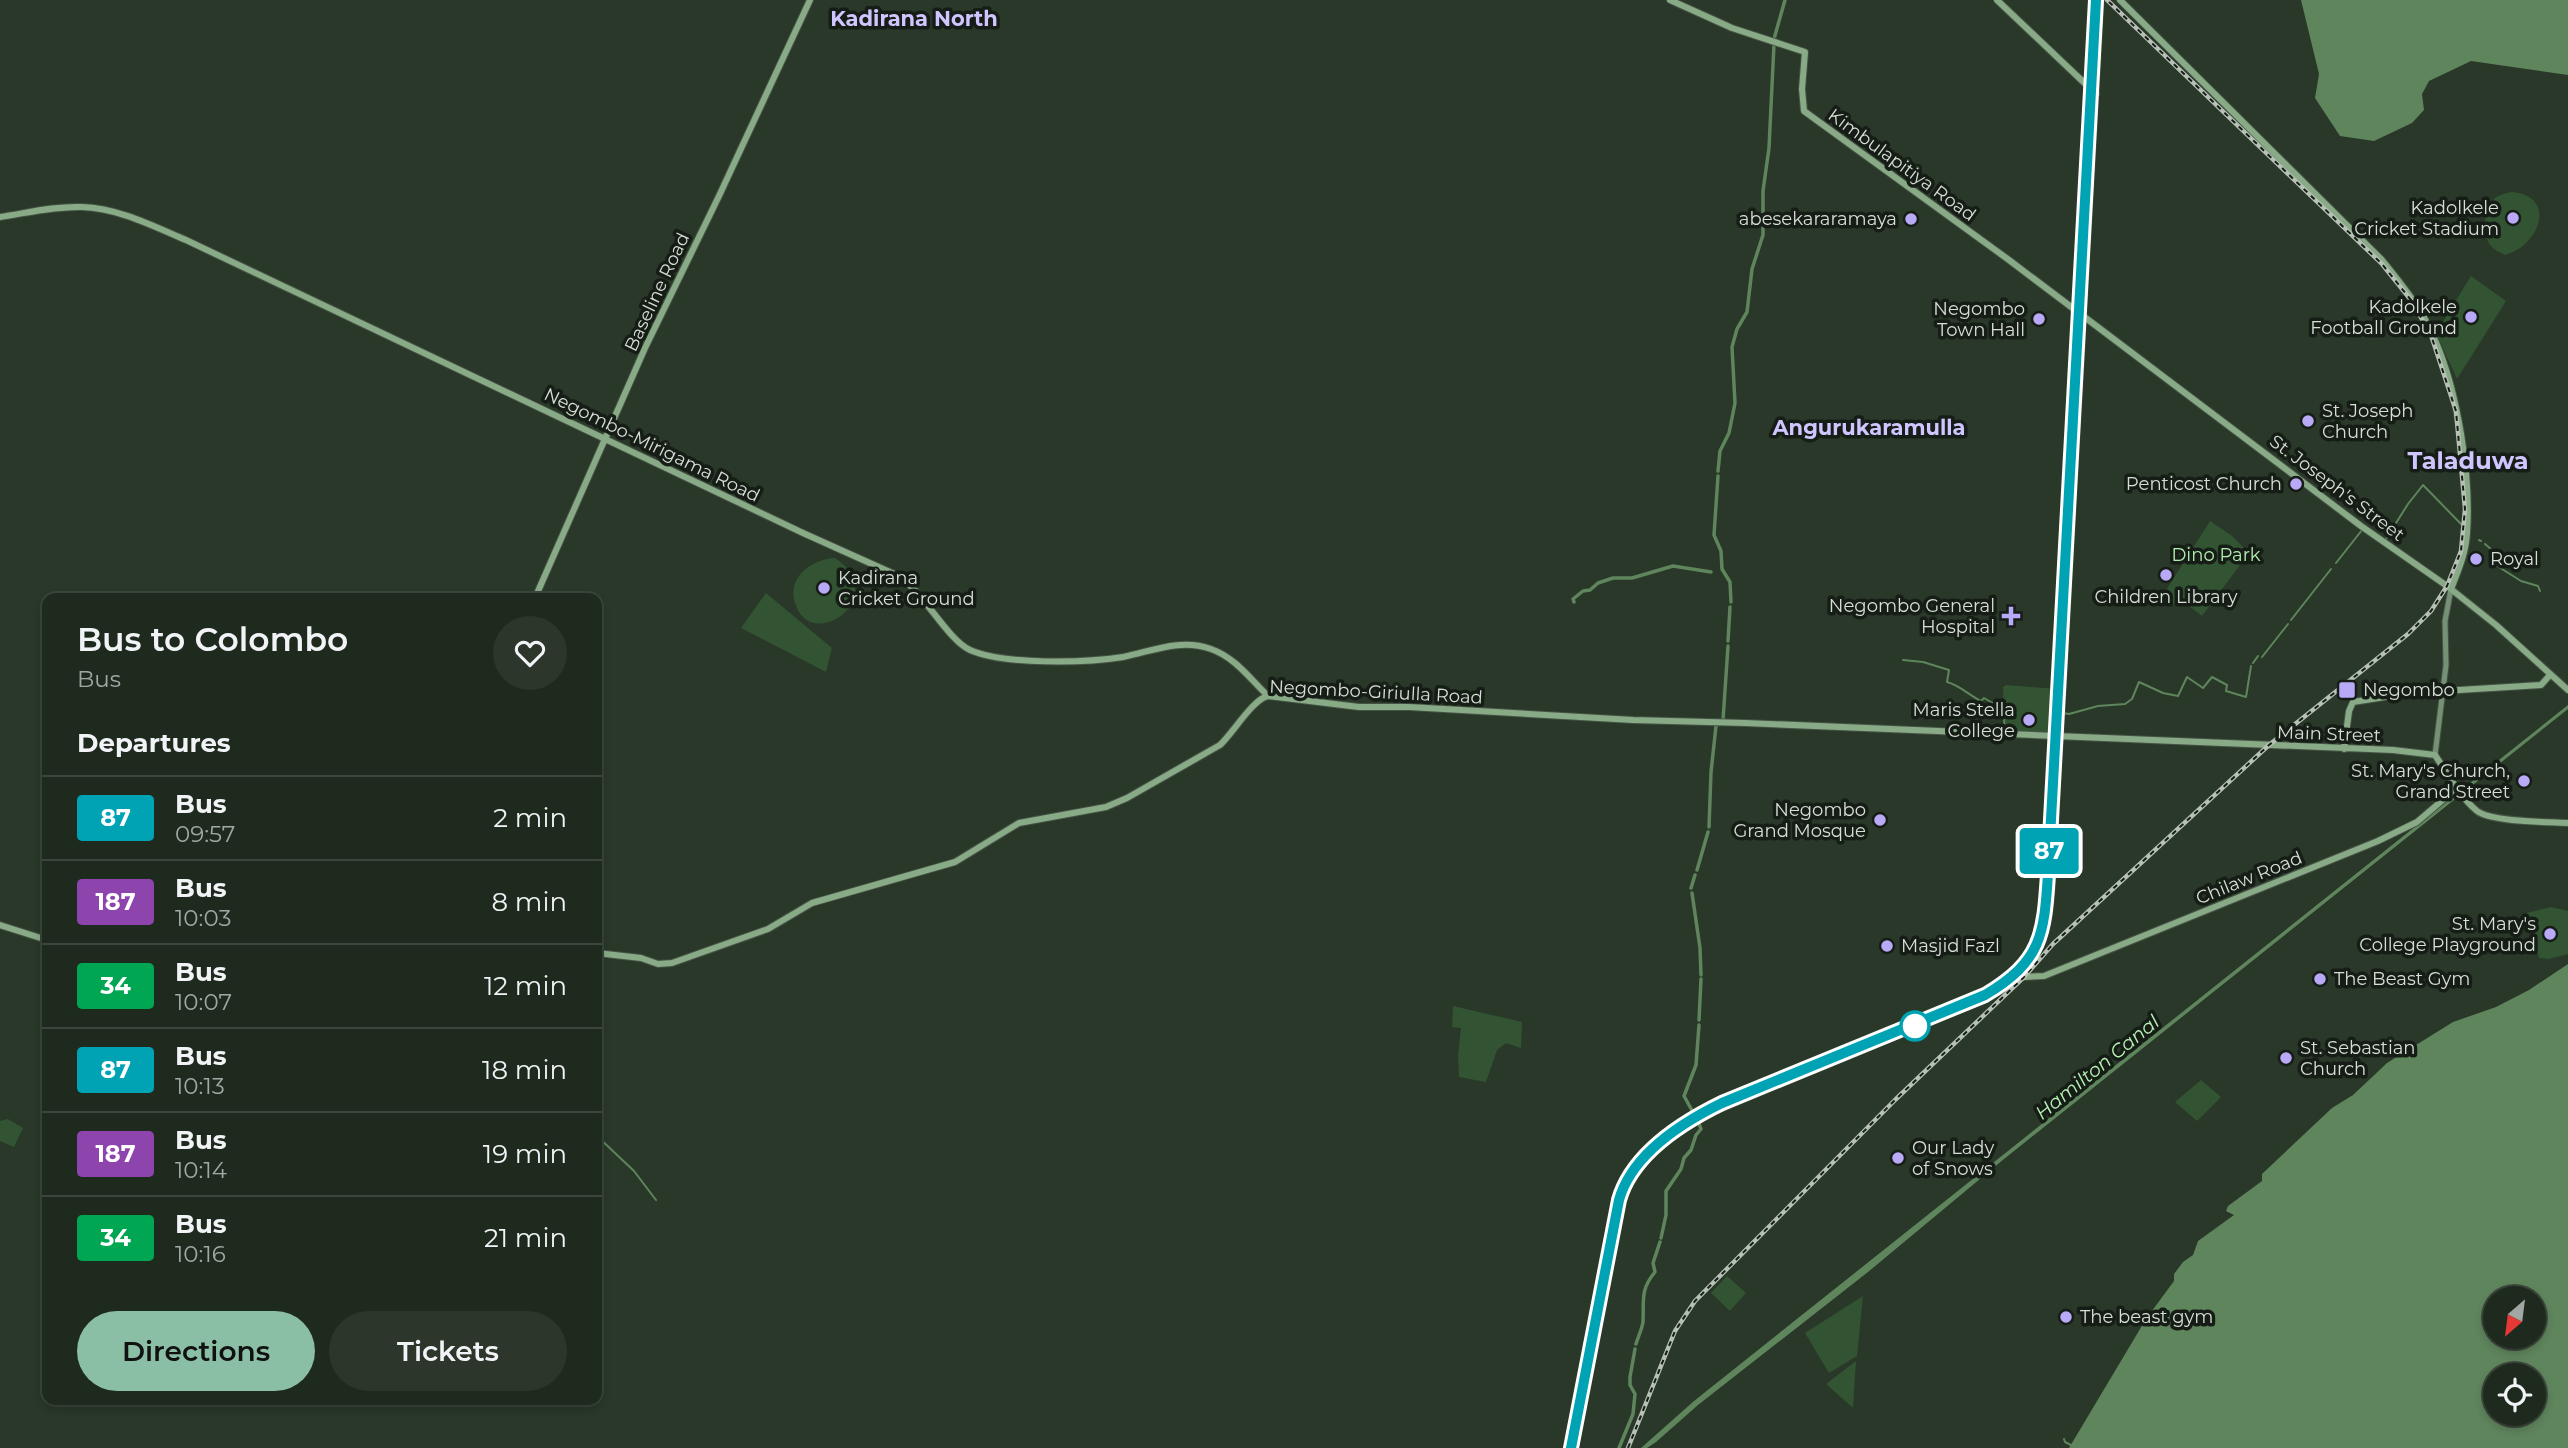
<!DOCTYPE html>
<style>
body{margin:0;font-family:Montserrat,sans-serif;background:#2c362b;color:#f1f3f6;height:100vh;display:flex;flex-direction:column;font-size:26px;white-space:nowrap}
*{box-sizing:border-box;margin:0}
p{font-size:23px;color:#a1a7a4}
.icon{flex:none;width:38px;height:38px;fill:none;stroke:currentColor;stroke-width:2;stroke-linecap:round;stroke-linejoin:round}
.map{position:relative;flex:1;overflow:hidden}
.panel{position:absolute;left:42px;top:593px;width:560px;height:812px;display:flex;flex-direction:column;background:#1f2a1e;border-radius:14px;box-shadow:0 4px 10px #0003,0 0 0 2px #3c463c}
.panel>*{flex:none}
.badge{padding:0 14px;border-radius:5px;font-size:24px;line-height:46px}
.needle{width:46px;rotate:208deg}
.controls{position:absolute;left:2483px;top:1286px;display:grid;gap:14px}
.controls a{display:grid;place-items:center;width:63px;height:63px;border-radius:50%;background:#1f2a1e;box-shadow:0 4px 10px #0003,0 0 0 2px #3c463c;font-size:35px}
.map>.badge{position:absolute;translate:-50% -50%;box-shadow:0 0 0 4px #fff}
h2{padding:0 35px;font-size:26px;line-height:63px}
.round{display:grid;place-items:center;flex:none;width:74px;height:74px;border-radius:37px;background:#2c362b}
.headline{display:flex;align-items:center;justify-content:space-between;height:119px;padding:0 35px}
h1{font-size:33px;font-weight:600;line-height:52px}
.cta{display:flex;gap:14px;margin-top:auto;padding:14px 35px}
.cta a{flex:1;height:80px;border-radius:42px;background:#8abfa5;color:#111;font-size:28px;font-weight:600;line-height:80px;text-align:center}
.cta a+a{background:#2c362b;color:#f1f3f6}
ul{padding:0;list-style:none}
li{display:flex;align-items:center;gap:21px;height:84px;padding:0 35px;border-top:2px solid #3c463c}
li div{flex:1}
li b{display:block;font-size:26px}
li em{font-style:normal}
li .badge{min-width:77px;font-weight:700;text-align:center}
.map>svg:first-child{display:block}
.green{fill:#325432}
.water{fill:#5f855d;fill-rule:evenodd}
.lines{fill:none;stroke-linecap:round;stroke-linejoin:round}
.stream{stroke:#5f855d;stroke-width:2}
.canal{stroke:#5f855d;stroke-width:3.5}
.secondary-casing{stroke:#455344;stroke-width:7}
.primary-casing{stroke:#455344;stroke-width:8}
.trunk-casing{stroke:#455344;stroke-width:9}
.secondary{stroke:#769075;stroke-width:5}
.primary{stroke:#88aa86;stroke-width:6}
.trunk{stroke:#90b68e;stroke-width:7}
.rail-casing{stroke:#b6c0b5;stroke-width:4.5}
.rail{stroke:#161d16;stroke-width:2;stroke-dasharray:5;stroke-linecap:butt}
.line-casing{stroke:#fff;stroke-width:16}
.line{stroke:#00a3b4;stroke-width:10}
.poi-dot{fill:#b9aaf7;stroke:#161d16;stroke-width:2.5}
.stop-dot{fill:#fff;stroke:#00a3b4;stroke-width:3.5}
.labels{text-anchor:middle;stroke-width:7;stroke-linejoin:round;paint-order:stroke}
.street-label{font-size:18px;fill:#d6dfd5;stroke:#161d16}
.poi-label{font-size:18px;fill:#d6dfd5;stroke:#161d16;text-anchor:end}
.park-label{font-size:18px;fill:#b2eeaf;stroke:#161d16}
.water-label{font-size:19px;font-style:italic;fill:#b8f4b6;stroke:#161d16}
.quarter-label{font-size:21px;font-weight:bold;fill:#cfc5ff;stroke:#161d16}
.district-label{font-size:24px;font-weight:bold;fill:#cfc5ff;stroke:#161d16}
</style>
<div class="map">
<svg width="2568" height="1448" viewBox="0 0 2568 1448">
<rect width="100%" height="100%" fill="#293828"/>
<path class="green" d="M 2511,192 C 2558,195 2540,246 2505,255 C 2500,252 2494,250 2491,246 C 2481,233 2484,209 2495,198 C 2499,195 2506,193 2511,192 Z
M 2471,276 L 2506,301 L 2457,379 L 2436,333 Z
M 2210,521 L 2231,535 L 2249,553 L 2202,616 L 2185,603 L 2181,606 L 2175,605 L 2163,595 Z
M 835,558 C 894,597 807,658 794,599 C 789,575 814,559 835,558 Z
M 766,593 L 832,648 L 826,672 L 741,628 Z
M 2006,685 L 2057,689 L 2055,737 L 2004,734 L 2003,687 Z
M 2551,907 L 2568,911 L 2568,954 L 2549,959 L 2539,958 L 2527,913 Z
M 1453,1006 L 1522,1022 L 1521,1048 L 1506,1043 L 1497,1050 L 1486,1082 L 1459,1077 L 1458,1056 L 1461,1028 L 1452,1027 Z
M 2201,1080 L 2221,1097 L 2197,1121 L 2175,1102 Z
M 8,1119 L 23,1128 L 14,1147 L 0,1141 L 0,1121 Z
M 1727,1276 L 1746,1293 L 1730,1311 L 1711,1293 Z
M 1863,1296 L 1857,1356 L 1829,1373 L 1805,1333 Z
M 1856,1361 L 1853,1408 L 1826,1384 Z"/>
<path class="water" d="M 2301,0 L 2568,0 L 2568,75 L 2471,61 L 2429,81 L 2422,94 L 2424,110 L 2412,123 L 2374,141 L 2340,136 L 2315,98 L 2319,74 Z
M 2568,705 L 2568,709 L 2004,1159 L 1868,1272 L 1698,1405 L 1656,1442 L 1647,1448 L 1641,1448 L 1694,1401 Z
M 2568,964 L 2568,1448 L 2069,1448 L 2146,1319 L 2174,1281 L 2174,1274 L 2183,1262 L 2193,1255 L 2198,1241 L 2234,1215 L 2226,1211 L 2228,1206 L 2262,1181 L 2262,1174 L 2332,1108 L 2353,1095 L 2387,1063 L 2453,1022 L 2496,1007 L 2529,990 ZM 2496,1298 L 2534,1298 L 2534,1337 L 2496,1337 ZM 2496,1376 L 2534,1376 L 2534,1414 L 2496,1414 Z"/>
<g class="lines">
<path class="stream" d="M 2386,539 L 2408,504 L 2423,485 L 2462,525
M 2479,540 L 2481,541
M 2485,544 L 2499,556 L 2494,564 L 2521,581 L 2538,586 L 2540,591
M 2336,563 L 2362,530
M 2291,620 L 2331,569
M 2262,657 L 2288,624
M 1903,660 L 1923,662 L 1949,670 L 1947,682 C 1959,685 1969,695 1981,701 L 1984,698 L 2003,709 L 2005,730
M 2253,663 L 2258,656
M 2063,713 L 2069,714 L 2098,706 L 2125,704 L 2132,699 L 2139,682 L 2163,693 L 2178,696 L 2187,677 L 2203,688 L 2212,677 L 2227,685 L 2226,691 L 2246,697 L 2251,666
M 2053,733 L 2055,712
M 597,1136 L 634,1171 L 656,1200
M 2064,1439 L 2065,1442 L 2071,1445"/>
<path class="canal" d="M 1774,39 L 1785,0
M 1718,471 L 1720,451 L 1729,433 L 1735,403 L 1732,347 L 1737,329 L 1747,312 L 1752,269 L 1763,235 L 1763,191 L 1769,148 L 1774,44
M 1718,476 L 1714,535 L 1721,551 L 1722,569 L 1730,582 L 1731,602
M 1574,602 L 1573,599 L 1583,591 L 1590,590 L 1598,583 L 1613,578 L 1632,578 L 1673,566 L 1711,572
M 1728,641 L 1730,607
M 1723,720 L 1728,646
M 1709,827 L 1711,772 L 1716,726 L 1718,724
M 1697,870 L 1708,832
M 1691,888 L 1695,875
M 1692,893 L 1700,948 L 1701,975
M 1699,1020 L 1701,979
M 1694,1114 L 1684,1096 L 1696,1065 L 1699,1025
M 1661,1238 L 1666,1215 L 1666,1191 L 1681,1169 L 1684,1158 L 1691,1150 L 1696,1135 L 1701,1129 L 1698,1121
M 1636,1344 C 1638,1337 1642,1329 1643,1322 C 1644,1300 1640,1290 1655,1272 L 1653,1263 L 1660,1242
M 1619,1448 L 1633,1414 L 1635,1394 L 1630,1385 L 1630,1377 L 1635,1349"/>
<defs>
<path id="secondary" d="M 2435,755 L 2446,665 L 2445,621 L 2451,589"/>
<path id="primary" d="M 1670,0 L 1732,28 L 1805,52 L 1802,89 L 1804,111 L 2009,260 L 2361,526 L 2447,586 L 2496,625 L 2568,690
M 1997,0 L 2096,94
M 2120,0 L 2382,260 C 2402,285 2423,310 2435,340 C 2458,393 2471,475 2467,533 C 2466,553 2458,571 2451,589
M 0,217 C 27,213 55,206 82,207 C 118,208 153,226 186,240 L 803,533 L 901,577 C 924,594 949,641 970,650 C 1004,665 1085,663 1123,657 C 1153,651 1180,638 1211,649 C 1236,658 1250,679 1268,696
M 535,598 L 645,348 L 719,196 L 810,0
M 2344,749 L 2349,711 L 2353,702 L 2410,693 L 2541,685 L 2550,675
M 0,925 L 47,940
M 597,953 L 641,958 L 658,964 L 672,963 L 768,929 L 812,903 L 955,862 L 1019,823 L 1106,807 L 1127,798 L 1220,745 C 1233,733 1253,699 1268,696 L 1359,707 L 1409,707 L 1633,720 L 1745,723 L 2393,750 L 2435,755 C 2447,773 2460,797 2477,811 C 2491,822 2549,822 2568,823
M 2017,972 L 2024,977 L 2044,976 L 2378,841 L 2417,822 L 2458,787"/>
<path id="trunk" d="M 1573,1448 C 1590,1379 1597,1308 1613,1238 C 1618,1218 1620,1195 1631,1177 C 1648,1151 1681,1128 1708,1113 L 1987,998 C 2053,961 2049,920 2053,853 L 2100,0"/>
</defs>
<use href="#secondary" class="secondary-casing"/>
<use href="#primary" class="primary-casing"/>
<use href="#trunk" class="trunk-casing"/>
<use href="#secondary" class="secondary"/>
<use href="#primary" class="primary"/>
<use href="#trunk" class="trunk"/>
<defs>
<path id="rail" d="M 1628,1448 L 1675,1331 L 1695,1301 L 1896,1099 L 2024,977 L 2053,944 L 2269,745 L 2408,634 L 2431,611 L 2447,586 L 2461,551 L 2465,509 L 2456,411 L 2431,335 L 2411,300 L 2382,264 L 2107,0"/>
</defs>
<use href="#rail" class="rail-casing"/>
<use href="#rail" class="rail"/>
</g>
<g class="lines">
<defs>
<path id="line" d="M 1571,1448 L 1619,1200 C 1632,1154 1681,1123 1722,1103 L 1985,995 C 2042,961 2044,935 2048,874 L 2096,0"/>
</defs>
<use href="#line" class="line-casing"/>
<use href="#line" class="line"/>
</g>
<g class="poi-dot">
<circle cx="2513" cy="218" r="7"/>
<circle cx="1911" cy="219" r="7"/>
<circle cx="2471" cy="317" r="7"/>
<circle cx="2039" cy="319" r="7"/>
<circle cx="2308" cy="421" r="7"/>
<circle cx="2296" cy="484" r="7"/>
<circle cx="2476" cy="559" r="7"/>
<circle cx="2166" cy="575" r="7"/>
<circle cx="824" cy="588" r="7"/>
<path d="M2007.5 605.5h7v7h7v7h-7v7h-7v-7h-7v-7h7z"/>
<rect x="2338" y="681" width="18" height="18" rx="3.5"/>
<circle cx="2029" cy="720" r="7"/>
<circle cx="2524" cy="781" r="7"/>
<circle cx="1880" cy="820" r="7"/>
<circle cx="2550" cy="934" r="7"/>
<circle cx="1887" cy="946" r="7"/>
<circle cx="2320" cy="979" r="7"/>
<circle cx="2286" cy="1058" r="7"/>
<circle cx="1898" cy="1158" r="7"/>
<circle cx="2066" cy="1317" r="7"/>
</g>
<circle class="stop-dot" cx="1915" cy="1026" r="14"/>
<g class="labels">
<g class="street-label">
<text transform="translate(1902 165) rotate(36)" y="6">Kimbulapitiya Road</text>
<text transform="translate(657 292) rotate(-65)" y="6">Baseline Road</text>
<text transform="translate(652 445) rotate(26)" y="6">Negombo-Mirigama Road</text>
<text transform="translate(2337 488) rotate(37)" y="6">St. Joseph's Street</text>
<text transform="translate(1376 692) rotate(3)" y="6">Negombo-Giriulla Road</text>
<text transform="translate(2329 734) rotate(2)" y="6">Main Street</text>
<text transform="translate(2249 878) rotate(-22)" y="6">Chilaw Road</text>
</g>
<g class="poi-label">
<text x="2499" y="214">Kadolkele<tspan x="2499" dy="21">Cricket Stadium</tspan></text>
<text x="1897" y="225">abesekararamaya</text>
<text x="2457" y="313">Kadolkele<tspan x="2457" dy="21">Football Ground</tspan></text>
<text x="2025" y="315">Negombo<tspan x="2025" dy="21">Town Hall</tspan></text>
<text x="2322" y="417" text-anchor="start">St. Joseph<tspan x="2322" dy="21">Church</tspan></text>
<text x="2282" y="490">Penticost Church</text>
<text x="2490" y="565" text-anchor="start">Royal</text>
<text x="838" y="584" text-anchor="start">Kadirana<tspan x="838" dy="21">Cricket Ground</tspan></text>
<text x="2166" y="603" text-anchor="middle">Children Library</text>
<text x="1995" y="612">Negombo General<tspan x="1995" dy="21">Hospital</tspan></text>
<text x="2363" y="696" text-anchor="start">Negombo</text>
<text x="2015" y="716">Maris Stella<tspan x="2015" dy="21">College</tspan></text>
<text x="2510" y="777">St. Mary's Church,<tspan x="2510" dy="21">Grand Street</tspan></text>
<text x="1866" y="816">Negombo<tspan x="1866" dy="21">Grand Mosque</tspan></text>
<text x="2536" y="930">St. Mary's<tspan x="2536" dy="21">College Playground</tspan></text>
<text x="1901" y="952" text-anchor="start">Masjid Fazl</text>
<text x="2334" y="985" text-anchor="start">The Beast Gym</text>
<text x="2300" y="1054" text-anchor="start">St. Sebastian<tspan x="2300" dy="21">Church</tspan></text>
<text x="1912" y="1154" text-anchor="start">Our Lady<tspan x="1912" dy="21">of Snows</tspan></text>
<text x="2080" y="1323" text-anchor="start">The beast gym</text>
</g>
<g class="park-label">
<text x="2216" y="561">Dino Park</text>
</g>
<g class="water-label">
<text transform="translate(2097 1067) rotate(-39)" y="7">Hamilton Canal</text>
</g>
<g class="quarter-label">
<text x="914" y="26">Kadirana North</text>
<text x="1869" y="435">Angurukaramulla</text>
</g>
<g class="district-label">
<text x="2468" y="469">Taladuwa</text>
</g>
</g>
</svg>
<div class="controls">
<a><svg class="needle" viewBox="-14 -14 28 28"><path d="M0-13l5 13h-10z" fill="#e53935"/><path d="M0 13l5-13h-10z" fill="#a1a7a4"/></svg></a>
<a><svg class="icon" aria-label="locate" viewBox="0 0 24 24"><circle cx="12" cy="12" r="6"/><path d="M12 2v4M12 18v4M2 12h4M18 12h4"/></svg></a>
</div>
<b class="badge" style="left:2049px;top:851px;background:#00a3b4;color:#fff">87</b>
<section class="panel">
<div class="headline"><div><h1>Bus to Colombo</h1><p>Bus</p></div><a class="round"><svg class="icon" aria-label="heart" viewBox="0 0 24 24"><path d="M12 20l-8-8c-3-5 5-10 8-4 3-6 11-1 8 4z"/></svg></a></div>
<h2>Departures</h2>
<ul>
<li><span class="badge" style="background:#00a3b4;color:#fff">87</span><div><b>Bus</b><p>09:57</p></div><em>2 min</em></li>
<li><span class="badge" style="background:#8e44ad;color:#fff">187</span><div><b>Bus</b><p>10:03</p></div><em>8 min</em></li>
<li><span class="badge" style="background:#00a651;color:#fff">34</span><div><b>Bus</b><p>10:07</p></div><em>12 min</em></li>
<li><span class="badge" style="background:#00a3b4;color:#fff">87</span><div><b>Bus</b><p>10:13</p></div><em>18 min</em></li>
<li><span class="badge" style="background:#8e44ad;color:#fff">187</span><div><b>Bus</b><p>10:14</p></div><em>19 min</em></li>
<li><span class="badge" style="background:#00a651;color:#fff">34</span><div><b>Bus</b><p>10:16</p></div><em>21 min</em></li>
</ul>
<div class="cta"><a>Directions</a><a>Tickets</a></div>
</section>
</div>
